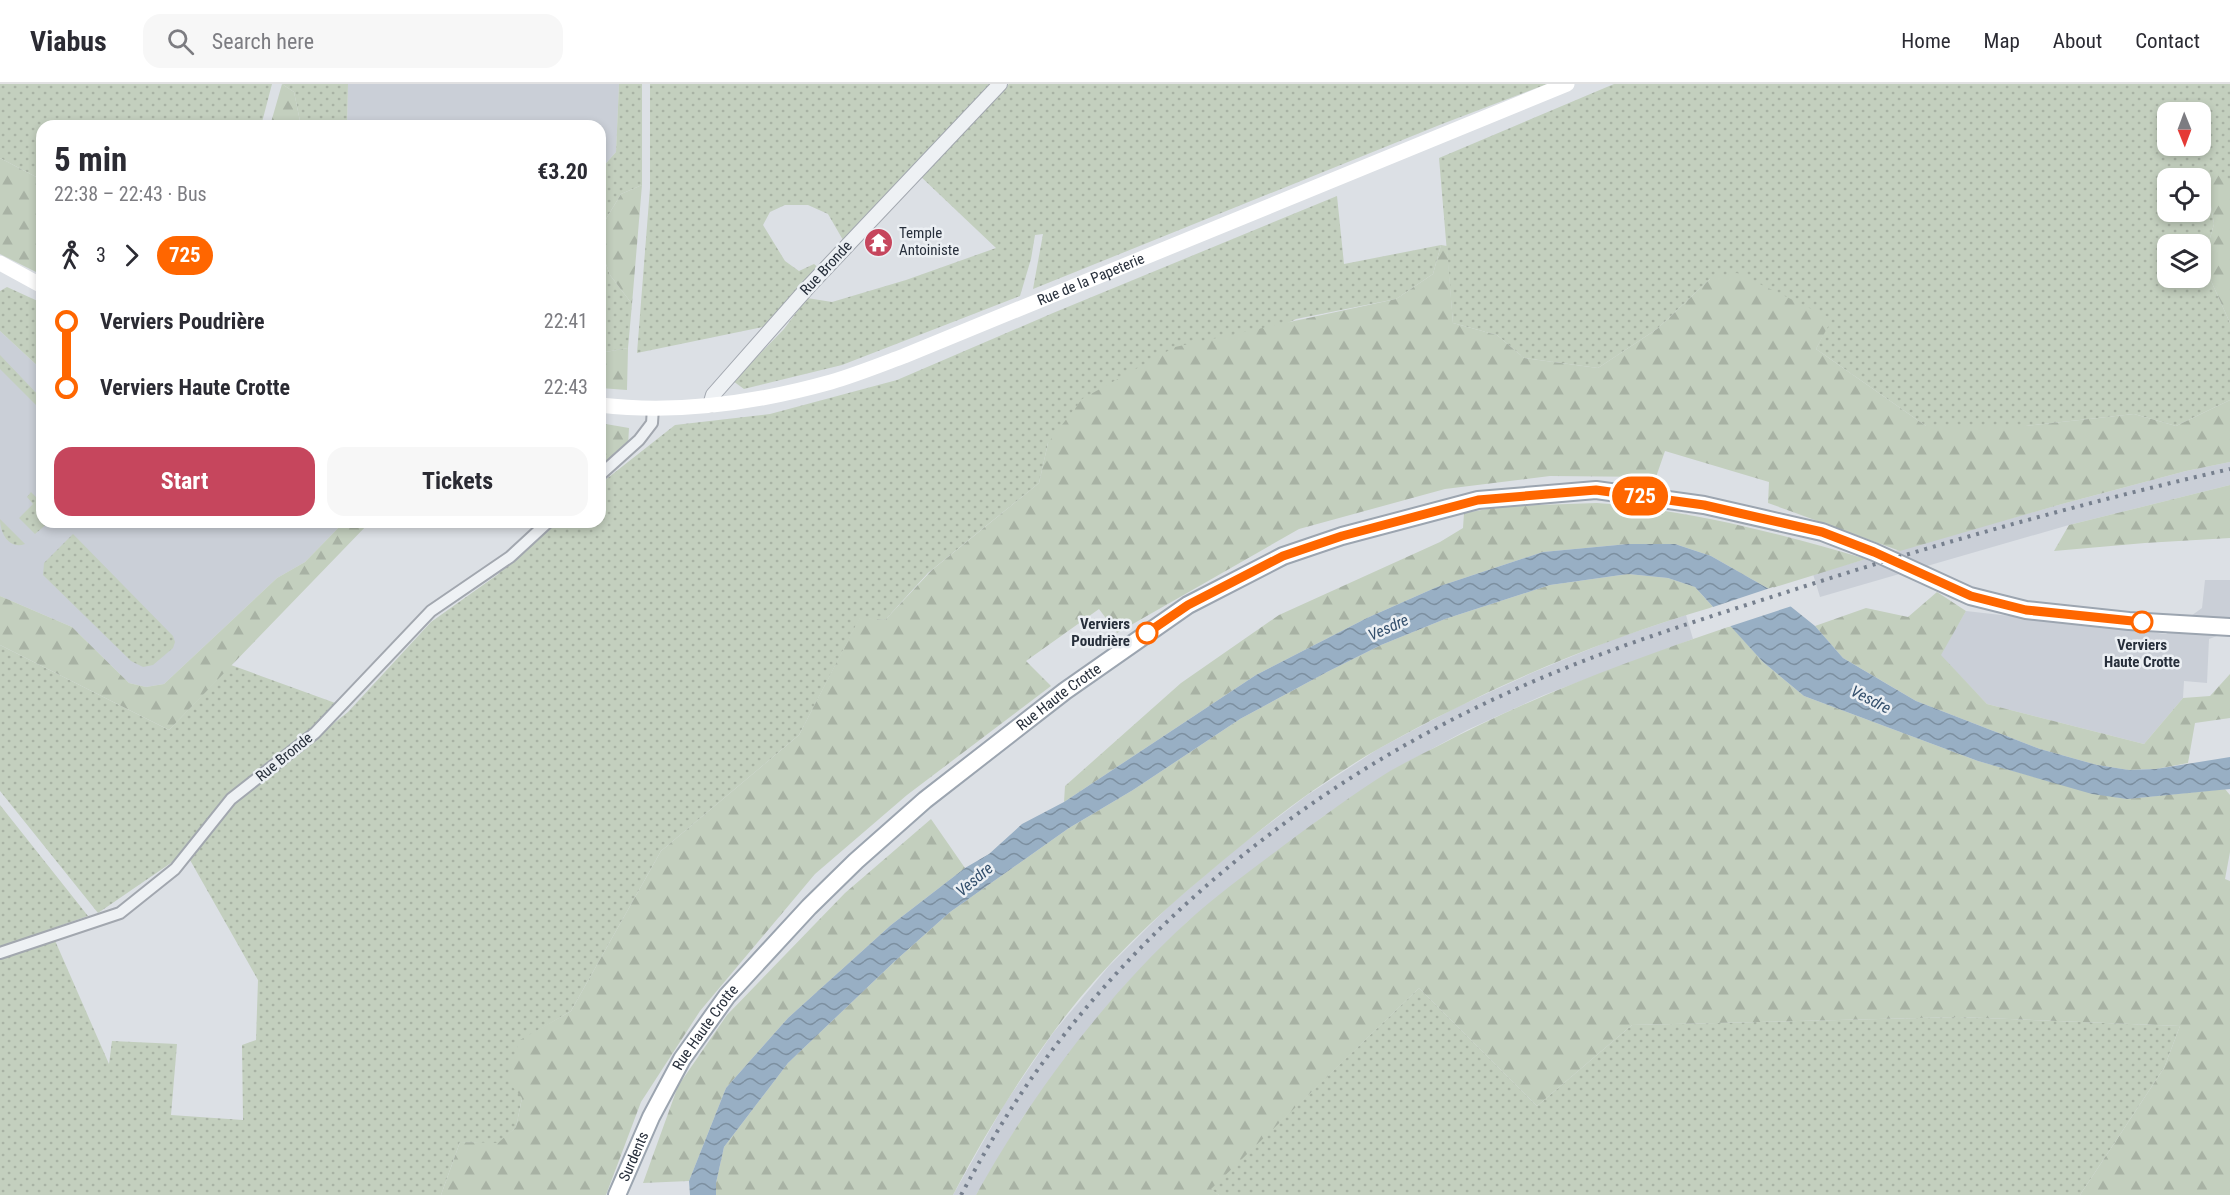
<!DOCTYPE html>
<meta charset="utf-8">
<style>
body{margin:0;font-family:"Roboto Condensed",sans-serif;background:#f7f7f7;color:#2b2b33;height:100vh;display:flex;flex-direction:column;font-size:22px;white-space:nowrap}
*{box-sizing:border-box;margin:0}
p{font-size:20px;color:#7c7c81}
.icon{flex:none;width:33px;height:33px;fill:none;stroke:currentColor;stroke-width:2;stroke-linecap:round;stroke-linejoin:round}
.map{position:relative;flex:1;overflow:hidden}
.drawer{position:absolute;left:36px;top:36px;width:570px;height:408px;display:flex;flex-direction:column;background:#fff;border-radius:18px;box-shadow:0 3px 9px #0003}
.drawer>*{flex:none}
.badge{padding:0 12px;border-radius:20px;font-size:21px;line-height:39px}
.needle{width:39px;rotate:179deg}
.buttons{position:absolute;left:2157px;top:18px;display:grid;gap:12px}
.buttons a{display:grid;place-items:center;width:54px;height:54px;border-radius:12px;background:#fff;box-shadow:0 3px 9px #0003;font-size:30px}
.map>.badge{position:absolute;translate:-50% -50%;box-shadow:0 0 0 3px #fff}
.legs{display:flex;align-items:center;gap:9px;height:66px;padding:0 18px;font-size:20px}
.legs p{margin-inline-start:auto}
.summary{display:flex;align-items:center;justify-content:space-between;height:102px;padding:0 18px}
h1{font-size:33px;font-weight:700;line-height:45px}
.primary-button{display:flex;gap:12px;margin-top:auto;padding:12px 18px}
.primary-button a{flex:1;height:69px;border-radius:18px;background:#c6465d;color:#fff;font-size:24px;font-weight:700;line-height:69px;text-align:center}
.primary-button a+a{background:#f7f7f7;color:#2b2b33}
ul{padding:0 18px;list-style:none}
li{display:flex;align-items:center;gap:21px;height:66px;font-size:22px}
li i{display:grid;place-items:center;width:9px;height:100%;margin:0 8px;background:currentColor}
li i::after{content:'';width:15px;height:15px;margin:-8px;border:4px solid;border-radius:50%;background:#fff}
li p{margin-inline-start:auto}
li:first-child i{background:linear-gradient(#0000 50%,currentColor 0)}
li:last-child i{background:linear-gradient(currentColor 50%,#0000 0)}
header{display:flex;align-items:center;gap:36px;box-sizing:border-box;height:84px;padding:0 30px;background:#fff;border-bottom:2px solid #e1e1e2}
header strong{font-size:28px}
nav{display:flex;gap:33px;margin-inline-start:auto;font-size:21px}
.search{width:420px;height:54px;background:#f7f7f7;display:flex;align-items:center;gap:15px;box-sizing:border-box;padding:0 21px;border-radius:18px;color:#7c7c81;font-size:22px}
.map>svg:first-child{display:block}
.built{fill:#cacfd7}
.grass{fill:url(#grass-dots);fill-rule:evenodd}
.forest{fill:url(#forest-firs)}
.water{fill:url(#water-waves)}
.pier{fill:#dce0e5}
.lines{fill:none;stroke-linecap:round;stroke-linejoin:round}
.minor-casing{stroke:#a2a7af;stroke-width:14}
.tertiary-casing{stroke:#a2a7af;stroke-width:16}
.primary-casing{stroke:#9ca5b0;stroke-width:20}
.minor{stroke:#eef1f4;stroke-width:10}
.tertiary{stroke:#eef1f4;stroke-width:14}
.secondary{stroke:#fff;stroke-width:15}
.primary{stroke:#fff;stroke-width:16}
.rail{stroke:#77808e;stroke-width:4;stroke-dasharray:3 6;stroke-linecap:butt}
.line-1-casing{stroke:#fff;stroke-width:14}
.line-1{stroke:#f60;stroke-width:9}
.stop-1-dot{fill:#fff;stroke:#f60;stroke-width:3}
.labels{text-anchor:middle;stroke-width:5;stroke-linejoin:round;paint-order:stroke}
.poi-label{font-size:15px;fill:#272f3b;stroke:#ebeff3;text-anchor:start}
.street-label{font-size:15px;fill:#272f3b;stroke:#ebeff3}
.stop-label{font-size:15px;font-weight:bold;fill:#272f3b;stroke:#ebeff3;text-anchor:end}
.water-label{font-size:16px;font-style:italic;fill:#334f6c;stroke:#ebeff3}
</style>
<header>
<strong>Viabus</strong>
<div class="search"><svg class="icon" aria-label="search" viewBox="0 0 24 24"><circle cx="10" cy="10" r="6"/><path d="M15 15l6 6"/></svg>Search here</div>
<nav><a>Home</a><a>Map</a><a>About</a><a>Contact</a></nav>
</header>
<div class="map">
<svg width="2230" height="1111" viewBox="0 0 2230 1111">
<defs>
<pattern id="grass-dots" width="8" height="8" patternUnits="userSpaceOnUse" patternTransform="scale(1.5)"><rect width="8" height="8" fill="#c3cfbe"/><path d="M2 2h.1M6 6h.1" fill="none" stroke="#a8b2a4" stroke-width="1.8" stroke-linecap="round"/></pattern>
<pattern id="forest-firs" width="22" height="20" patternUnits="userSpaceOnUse" patternTransform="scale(1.5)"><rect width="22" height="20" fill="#c3cfbe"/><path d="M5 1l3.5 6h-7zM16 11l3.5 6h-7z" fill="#a8b2a4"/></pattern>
<pattern id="water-waves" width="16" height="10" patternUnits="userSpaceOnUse" patternTransform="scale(1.5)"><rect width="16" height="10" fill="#98afc4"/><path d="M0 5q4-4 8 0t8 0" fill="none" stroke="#7c8fa0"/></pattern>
</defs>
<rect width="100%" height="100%" fill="#dce0e5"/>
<path class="built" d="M 348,0 L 619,0 L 616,68 L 600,86 L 600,42 L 347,42 Z
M 0,247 L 42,286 L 42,301 L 36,308 L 42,315 L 42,438 L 344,438 L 305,478 L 277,494 L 164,600 L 146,603 L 129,599 L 72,543 L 0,512 Z
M 2230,378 L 2230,401 L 2069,441 L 1820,513 L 1813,490 L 2062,420 L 2186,387 Z
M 2205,496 L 2230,496 L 2230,547 L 2209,555 L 2207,599 L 2184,597 L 2183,614 L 2144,660 L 1987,620 L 1940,571 L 1966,527 L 2166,550 L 2202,524 Z
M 1686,531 L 1693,555 L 1544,611 L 1467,646 L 1391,687 L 1321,734 L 1187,838 L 1127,899 L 1073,964 L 1023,1033 L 976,1111 L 953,1111 L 1004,1021 L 1053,949 L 1109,882 L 1170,821 L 1237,764 L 1306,712 L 1378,665 L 1455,624 L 1534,588 L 1614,555 Z"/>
<path class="grass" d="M 0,0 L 272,0 L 261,42 L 42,42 L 42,96 L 0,74 Z
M 282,0 L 348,0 L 347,42 L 301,42 L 294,8 Z
M 619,0 L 642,0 L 642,101 L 621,110 L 600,145 L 600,86 L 616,68 Z
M 650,0 L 997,0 L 843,156 L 828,130 L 808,121 L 785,121 L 770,128 L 763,141 L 785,177 L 799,187 L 814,180 L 820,185 L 768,242 L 637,269 L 650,104 Z
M 1009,0 L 1547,0 L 1442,40 L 1033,205 L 1043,150 L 1035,151 L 1031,175 L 1020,212 L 842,281 L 744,305 L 733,297 L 784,245 L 807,214 L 832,218 L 906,196 L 996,164 L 918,90 Z
M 1614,0 L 2230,0 L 2230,95 L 2207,98 L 2214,140 L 2203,179 L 2230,239 L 2230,316 L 2176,342 L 2134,330 L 2026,342 L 1926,342 L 1816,265 L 1831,235 L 1710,195 L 1657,245 L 1598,284 L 1524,274 L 1497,251 L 1453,239 L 1439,74 ZM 2168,28 L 2200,28 L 2200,62 L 2168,62 ZM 2168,94 L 2200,94 L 2200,128 L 2168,128 ZM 2168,160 L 2200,160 L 2200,194 L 2168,194 Z
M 1337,112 L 1344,180 L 1441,161 L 1433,190 L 1396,215 L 1296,235 L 1048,359 L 1039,399 L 928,489 L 885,536 L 860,534 L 799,651 L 661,767 L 571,927 L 520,957 L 522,1014 L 516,1043 L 498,1060 L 460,1058 L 441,1111 L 0,1111 L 0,872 L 53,852 L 109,980 L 112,957 L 177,960 L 171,1031 L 243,1036 L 242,961 L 256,956 L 258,896 L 190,776 L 238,715 L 348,628 L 431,538 L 497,491 L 557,438 L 600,438 L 600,400 L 675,341 L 770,330 L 897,296 L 1053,229 Z
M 600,164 L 610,191 L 632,220 L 628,264 L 600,269 Z
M 7,203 L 42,219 L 42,286 L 0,247 L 0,207 Z
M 0,271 L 42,315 L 42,327 L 0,285 Z
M 31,408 L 42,419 L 42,438 L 49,438 L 35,450 L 19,434 L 33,420 L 27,413 Z
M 0,435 L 25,460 C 9,466 0,449 0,435 Z
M 73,450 L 173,552 L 175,558 L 173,564 L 153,581 L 143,583 L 131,577 L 43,491 L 44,479 Z
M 0,561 L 169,646 L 231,581 L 338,620 L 271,680 L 184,770 L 98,829 L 0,707 Z
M 0,721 L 88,832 L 0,863 Z
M 1419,904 L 1537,1022 L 1632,941 L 1959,933 L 2180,942 L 2164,984 L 2080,1111 L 1219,1111 L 1210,1105 Z"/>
<path class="forest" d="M 282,0 L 294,8 L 301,42 L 270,42 Z
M 0,74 L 42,96 L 42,191 L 0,170 Z
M 2217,86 L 2225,95 L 2230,95 L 2230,239 L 2203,179 L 2214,140 L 2207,98 Z
M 642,101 L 632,220 L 610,191 L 600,164 L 600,145 L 621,110 Z
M 1441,161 L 1447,162 L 1453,239 L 1497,251 L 1524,274 L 1598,284 L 1657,245 L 1710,195 L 1737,189 L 1832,235 L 1816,265 L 1926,342 L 2026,342 L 2134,330 L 2176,342 L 2230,316 L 2230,378 L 2186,387 L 2062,420 L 1900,467 L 1768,419 L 1769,398 L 1665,367 L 1656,393 L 1550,392 L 1445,405 L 1299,445 L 1117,549 L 1099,525 L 1026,577 L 1051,602 L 907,711 L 815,790 L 700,927 L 641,1018 L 606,1111 L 441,1111 L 460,1058 L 498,1059 L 516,1043 L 522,1014 L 506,995 L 520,956 L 571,927 L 661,767 L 799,651 L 860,533 L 885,536 L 932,486 L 1039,399 L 1048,359 L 1082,315 L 1175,263 L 1396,215 L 1433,190 Z
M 628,264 L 627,306 L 600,304 L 600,269 Z
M 600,339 L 629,344 L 628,362 L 600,386 Z
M 2230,401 L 2230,454 L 2145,459 L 2054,467 L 2069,441 Z
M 1597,419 C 1689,426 1778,449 1866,475 L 1769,505 L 1711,472 L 1675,460 L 1628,460 L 1543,468 L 1437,503 L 1367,534 L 1256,591 L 1064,718 L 1065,702 L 1181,599 L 1279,531 L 1440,458 L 1463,444 L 1464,429 L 1506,422 Z
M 344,438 L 370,438 L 169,646 L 0,561 L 0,512 L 72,543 L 129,599 L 146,603 L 164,600 L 277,494 L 305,478 Z
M 1628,490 L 1668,494 L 1695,503 L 1713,523 C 1597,557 1485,605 1380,664 C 1318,699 1261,744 1207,790 C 1150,837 1095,890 1052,950 C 1015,1001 982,1055 953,1111 L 716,1111 L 716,1099 L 724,1063 L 788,979 L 895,877 L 950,828 L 1069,744 L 1133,706 L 1240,635 L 1327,588 L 1381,561 L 1445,535 L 1550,501 Z
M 1937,508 L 1966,527 L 1941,571 L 1987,620 L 2144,660 L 2183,614 L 2210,612 L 2230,590 L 2230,634 L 2195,639 L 2188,679 L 2156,685 L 2129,686 L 2097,681 L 2040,665 L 1916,617 L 1843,574 L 1815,542 L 1866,524 L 1908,533 Z
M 1731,542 L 1763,578 L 1804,612 L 1978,677 L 2092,709 L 2127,715 L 2225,705 L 2230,711 L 2230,768 L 2225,795 L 2230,797 L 2230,1111 L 2080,1111 L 2164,984 L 2180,942 L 1959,933 L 1632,941 L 1537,1022 L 1419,904 L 1211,1105 L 1219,1111 L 976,1111 C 1030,1013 1104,914 1187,838 C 1217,811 1250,787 1283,762 C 1318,736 1353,710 1390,687 C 1406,678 1422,670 1438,662 C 1532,612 1631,576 1731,542 Z
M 931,735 L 965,784 L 891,841 L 788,934 L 726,1004 L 689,1097 L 643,1099 L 678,1002 L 727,931 L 845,809 Z"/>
<path class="water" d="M 1628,460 L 1675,460 L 1711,472 L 1769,505 L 1815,542 L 1843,574 L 1887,600 L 1916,617 L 2040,665 L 2097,681 L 2129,686 L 2156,685 L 2230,673 L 2230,705 L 2127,715 L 2092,710 L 1978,677 L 1804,612 L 1763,578 L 1695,503 L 1668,494 L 1628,490 L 1550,501 L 1445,535 L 1381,561 L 1327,588 L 1240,635 L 1133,706 L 1069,744 L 950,828 L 895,877 L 788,979 L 724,1063 L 716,1099 L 716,1111 L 690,1111 L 689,1097 L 726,1004 L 788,934 L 891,841 L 965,784 L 989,770 L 1022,740 L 1064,718 L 1256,591 L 1367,534 L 1437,503 L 1543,468 Z"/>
<path class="pier" d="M 1773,503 L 1795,521 L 1728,543 L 1710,524 Z"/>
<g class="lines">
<defs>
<path id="minor" d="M 600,391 L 639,356 L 652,339 L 653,324
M 0,869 L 120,829 L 175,785 L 231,715 L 315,649 L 431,527 L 510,473 L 548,438"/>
<path id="tertiary" d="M 710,321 L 713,311 L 810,201 L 1000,0"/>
<g id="primary">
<path id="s2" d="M 617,1111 L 651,1033 L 682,975 L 727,912 L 809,823 L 856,777 L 925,716 L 1065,607 L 1188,521 L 1283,472 L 1342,452 L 1478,416 L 1596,406 L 1704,421 L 1822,448 L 1874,468 L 1970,512 L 2026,526 L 2129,537 L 2230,543"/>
</g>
</defs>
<use href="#minor" class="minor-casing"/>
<use href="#tertiary" class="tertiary-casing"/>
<use href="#primary" class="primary-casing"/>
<use href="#minor" class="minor"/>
<use href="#tertiary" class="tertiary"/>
<g class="secondary">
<path d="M 0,179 L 42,202"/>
<path id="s1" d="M 600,321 C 677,330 756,319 831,298 C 855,291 880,281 904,272 L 1567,0"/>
</g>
<use href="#primary" class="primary"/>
<path class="rail" d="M 961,1111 C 984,1069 1008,1027 1036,988 C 1163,812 1341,679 1539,595 C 1621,560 1706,534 1790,507 C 1935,460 2082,419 2230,385"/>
</g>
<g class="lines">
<defs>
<path id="line-1" d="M 1147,549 L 1188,521 L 1283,472 L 1342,452 L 1478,416 L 1596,406 L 1704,421 L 1822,448 L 1874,468 L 1971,512 L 2026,526 L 2142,538"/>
</defs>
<use href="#line-1" class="line-1-casing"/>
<use href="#line-1" class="line-1"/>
</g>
<defs>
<symbol id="temple-disc" viewBox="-11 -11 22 22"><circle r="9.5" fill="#c6465d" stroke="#ebeff3"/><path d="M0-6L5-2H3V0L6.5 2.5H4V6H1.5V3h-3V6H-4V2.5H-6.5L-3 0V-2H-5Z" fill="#fff"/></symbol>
</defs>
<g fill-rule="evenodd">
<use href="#temple-disc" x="862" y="142" width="33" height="33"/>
</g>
<g class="stop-1-dot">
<circle cx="2142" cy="538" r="10"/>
<circle cx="1147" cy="549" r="10"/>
</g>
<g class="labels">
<g class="poi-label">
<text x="899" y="154">Temple<tspan x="899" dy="17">Antoiniste</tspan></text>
</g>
<g class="street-label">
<text transform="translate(826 184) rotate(-47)" y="5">Rue Bronde</text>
<text dy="5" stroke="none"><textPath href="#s1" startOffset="513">Rue de la Papeterie</textPath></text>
<text dy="5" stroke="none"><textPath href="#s2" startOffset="676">Rue Haute Crotte</textPath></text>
<text transform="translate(284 673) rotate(-39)" y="5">Rue Bronde</text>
<text dy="5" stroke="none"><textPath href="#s2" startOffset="190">Rue Haute Crotte</textPath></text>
<text dy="5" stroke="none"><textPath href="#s2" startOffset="42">Surdents</textPath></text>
</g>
<g class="stop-label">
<text x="1130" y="545">Verviers<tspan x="1130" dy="17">Poudrière</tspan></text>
<text x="2142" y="566" text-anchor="middle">Verviers<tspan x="2142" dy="17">Haute Crotte</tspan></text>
</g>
<g class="water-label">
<text transform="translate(1388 543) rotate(-24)" y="6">Vesdre</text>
<text transform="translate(1871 615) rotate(27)" y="6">Vesdre</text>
<text transform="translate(974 795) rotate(-40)" y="6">Vesdre</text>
</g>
</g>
</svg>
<div class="buttons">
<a><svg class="needle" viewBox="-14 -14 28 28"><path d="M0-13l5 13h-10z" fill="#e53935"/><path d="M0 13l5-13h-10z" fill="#7c7c81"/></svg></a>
<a><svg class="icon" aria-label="locate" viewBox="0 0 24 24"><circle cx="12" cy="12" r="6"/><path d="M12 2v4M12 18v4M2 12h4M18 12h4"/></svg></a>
<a><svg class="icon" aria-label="layers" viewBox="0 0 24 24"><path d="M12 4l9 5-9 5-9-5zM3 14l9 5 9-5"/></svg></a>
</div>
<b class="badge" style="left:1640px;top:412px;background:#f60;color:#fff">725</b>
<section class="drawer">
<div class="summary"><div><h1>5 min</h1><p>22:38 – 22:43 · Bus</p></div><b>€3.20</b></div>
<div class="legs"><svg class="icon" aria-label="walk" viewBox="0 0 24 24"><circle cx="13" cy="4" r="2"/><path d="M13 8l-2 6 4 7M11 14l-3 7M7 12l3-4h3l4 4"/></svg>3<svg class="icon" aria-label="forward" viewBox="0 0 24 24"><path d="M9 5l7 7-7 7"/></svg><b class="badge" style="background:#f60;color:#fff">725</b></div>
<ul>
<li><i style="color:#f60"></i><b>Verviers Poudrière</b><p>22:41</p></li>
<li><i style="color:#f60"></i><b>Verviers Haute Crotte</b><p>22:43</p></li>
</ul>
<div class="primary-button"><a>Start</a><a>Tickets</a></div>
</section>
</div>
